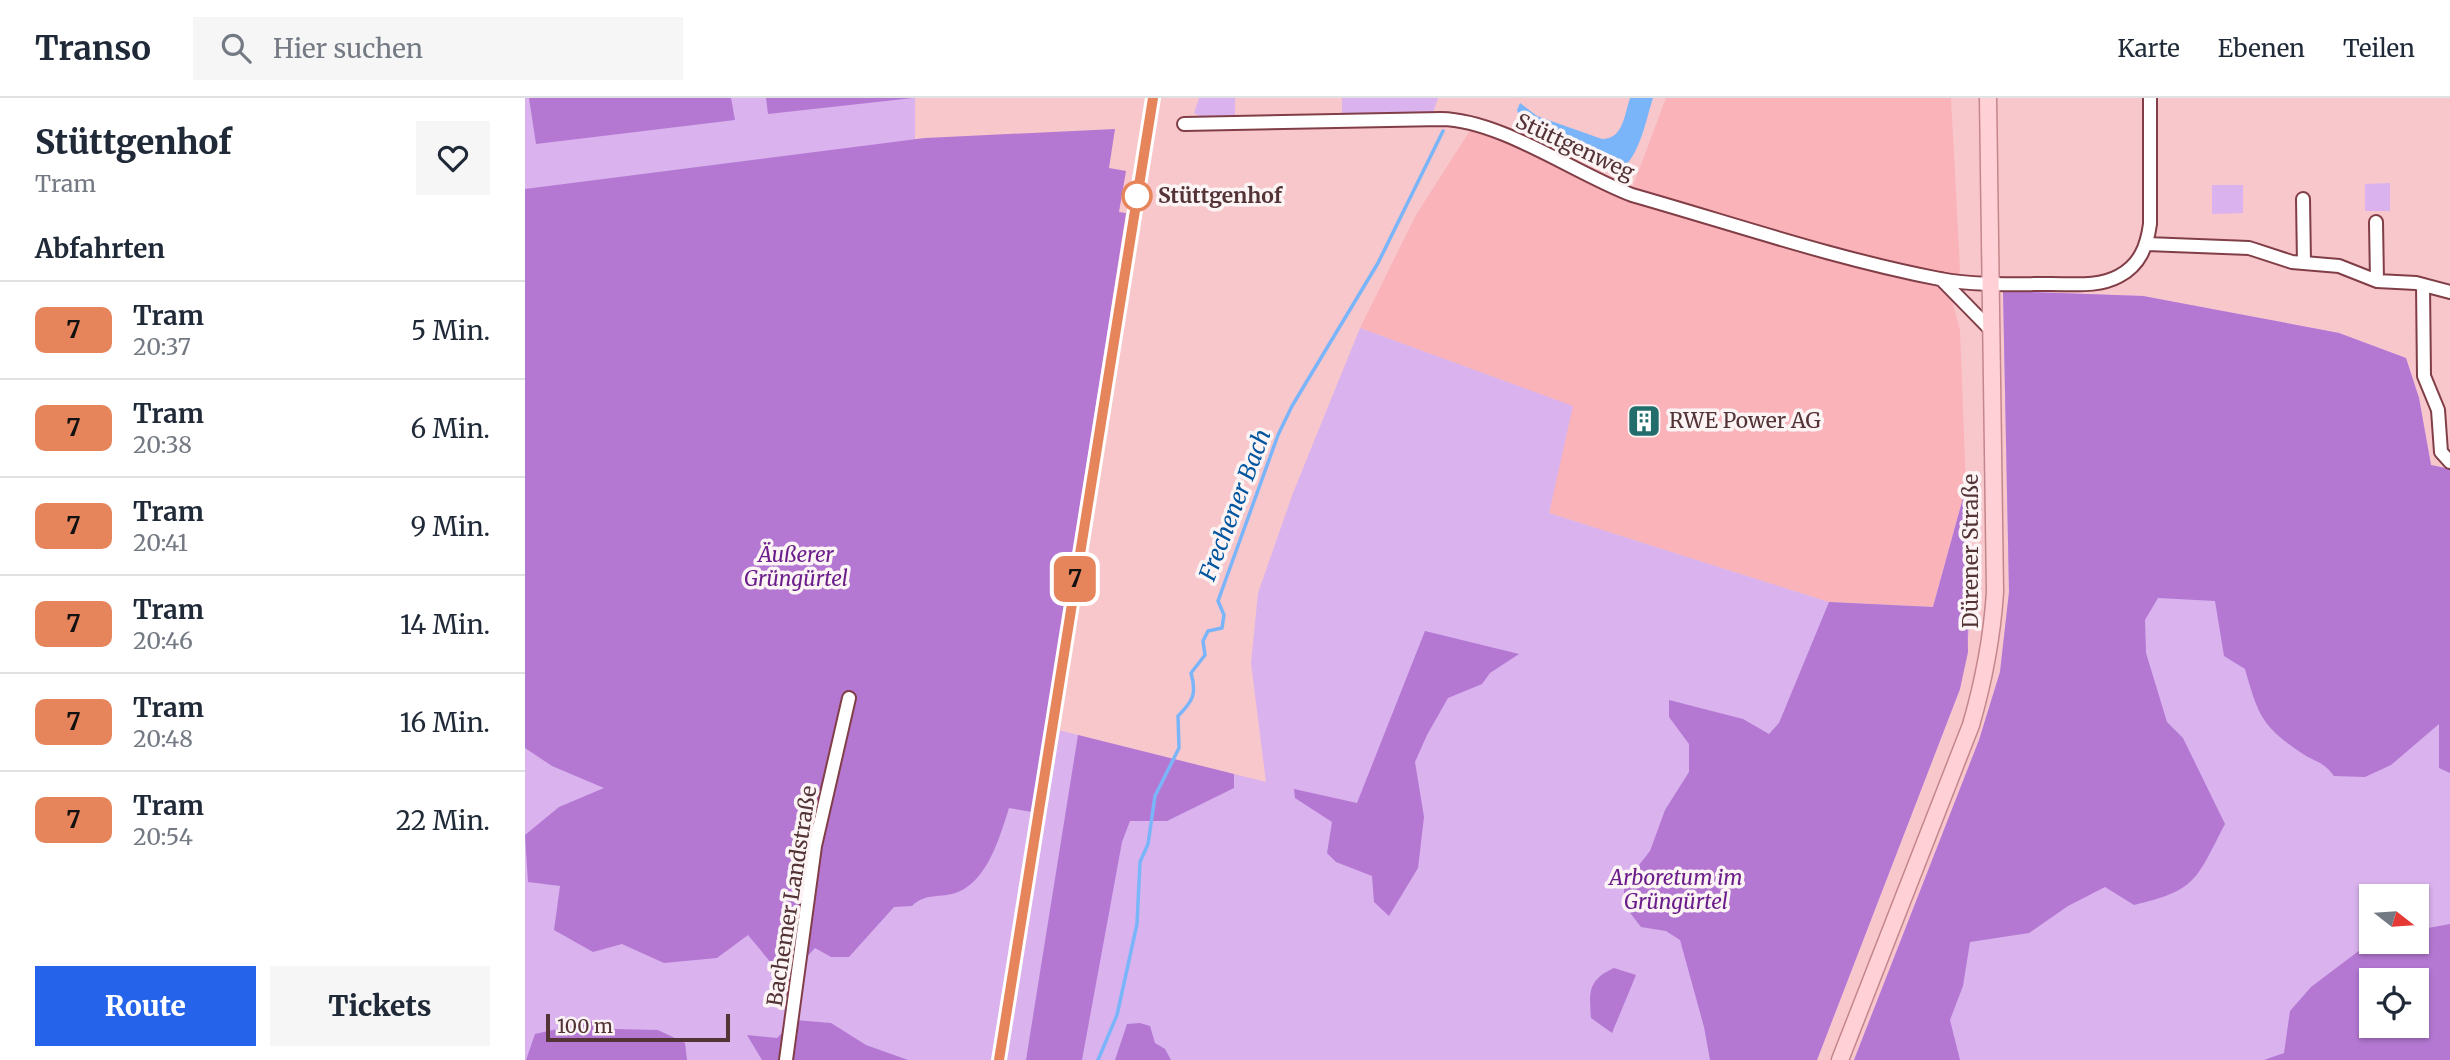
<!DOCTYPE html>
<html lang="de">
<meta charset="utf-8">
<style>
body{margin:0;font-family:Merriweather,serif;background:#f6f6f7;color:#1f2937;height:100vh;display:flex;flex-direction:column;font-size:26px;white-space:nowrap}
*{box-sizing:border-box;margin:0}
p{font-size:23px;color:#747a83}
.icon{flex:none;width:38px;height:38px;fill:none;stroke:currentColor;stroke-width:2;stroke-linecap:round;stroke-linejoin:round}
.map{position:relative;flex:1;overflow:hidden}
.drawer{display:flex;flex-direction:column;background:#fff;width:525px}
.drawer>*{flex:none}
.badge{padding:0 14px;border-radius:10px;font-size:24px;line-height:46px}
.needle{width:46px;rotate:107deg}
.buttons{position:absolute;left:1834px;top:786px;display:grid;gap:14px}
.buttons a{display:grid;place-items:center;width:70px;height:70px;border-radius:0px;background:#fff;box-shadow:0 2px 5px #0004;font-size:35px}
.scale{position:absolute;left:21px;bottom:18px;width:184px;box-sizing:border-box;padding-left:7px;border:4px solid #533336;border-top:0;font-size:19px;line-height:24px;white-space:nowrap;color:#533336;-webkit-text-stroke:5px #fcf4f4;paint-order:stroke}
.map>.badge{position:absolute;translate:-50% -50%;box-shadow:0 0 0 4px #fff}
h2{padding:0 35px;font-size:26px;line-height:63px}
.round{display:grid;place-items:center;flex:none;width:74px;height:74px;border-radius:0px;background:#f6f6f7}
.summary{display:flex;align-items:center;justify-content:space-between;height:119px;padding:0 35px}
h1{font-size:33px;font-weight:800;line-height:52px}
.cta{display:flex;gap:14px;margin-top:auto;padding:14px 35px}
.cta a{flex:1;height:80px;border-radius:0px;background:#2563eb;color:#fff;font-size:28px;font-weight:800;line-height:80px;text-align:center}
.cta a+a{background:#f6f6f7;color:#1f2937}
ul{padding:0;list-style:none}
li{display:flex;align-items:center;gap:21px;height:98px;padding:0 35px;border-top:2px solid #e0e1e3}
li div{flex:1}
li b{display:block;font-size:26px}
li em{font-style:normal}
li .badge{min-width:77px;font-weight:700;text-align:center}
header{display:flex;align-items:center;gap:42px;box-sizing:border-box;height:98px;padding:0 35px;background:#fff;border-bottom:2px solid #e0e1e3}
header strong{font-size:33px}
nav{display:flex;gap:38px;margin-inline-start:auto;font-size:24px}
.search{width:490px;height:63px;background:#f6f6f7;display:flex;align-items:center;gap:18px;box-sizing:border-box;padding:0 24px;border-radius:0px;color:#747a83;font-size:26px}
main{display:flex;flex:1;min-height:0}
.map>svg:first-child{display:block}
.built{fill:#f9b3b9}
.green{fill:#d9b2ee;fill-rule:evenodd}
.forest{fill:#b478d3;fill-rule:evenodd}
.water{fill:#7bb5f9}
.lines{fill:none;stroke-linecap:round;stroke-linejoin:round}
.stream{stroke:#7bb5f9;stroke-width:3.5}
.minor-casing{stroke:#813e47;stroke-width:16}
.major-casing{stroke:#c3868c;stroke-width:19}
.minor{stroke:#fff;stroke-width:12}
.major{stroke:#ffd1d6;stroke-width:16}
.rail{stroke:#906a6d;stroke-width:3.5;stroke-dasharray:12 12;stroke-linecap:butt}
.line-casing{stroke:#fff;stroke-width:16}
.line{stroke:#e6855c;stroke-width:10}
.stop-dot{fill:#fff;stroke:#e6855c;stroke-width:3.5}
.labels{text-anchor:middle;stroke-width:7;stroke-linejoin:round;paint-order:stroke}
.street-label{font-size:21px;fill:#533336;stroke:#fcf4f4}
.stop-label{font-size:21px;font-weight:bold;fill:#533336;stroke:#fcf4f4;text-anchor:start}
.poi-label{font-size:21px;fill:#533336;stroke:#fcf4f4;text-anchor:start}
.park-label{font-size:21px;font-style:italic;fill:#6b1e8b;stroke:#fcf4f4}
.water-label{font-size:23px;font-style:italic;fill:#01559f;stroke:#fcf4f4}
</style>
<header>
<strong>Transo</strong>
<div class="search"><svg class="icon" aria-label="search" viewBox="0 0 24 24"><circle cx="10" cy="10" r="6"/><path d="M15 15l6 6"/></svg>Hier suchen</div>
<nav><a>Karte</a><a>Ebenen</a><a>Teilen</a></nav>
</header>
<main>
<section class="drawer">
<div class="summary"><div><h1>Stüttgenhof</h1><p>Tram</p></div><a class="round"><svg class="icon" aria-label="heart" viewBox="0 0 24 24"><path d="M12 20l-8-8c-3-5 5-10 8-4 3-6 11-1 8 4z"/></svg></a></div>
<h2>Abfahrten</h2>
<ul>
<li><span class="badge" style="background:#e6855c;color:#111">7</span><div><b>Tram</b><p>20:37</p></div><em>5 Min.</em></li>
<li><span class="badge" style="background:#e6855c;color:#111">7</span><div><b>Tram</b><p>20:38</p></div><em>6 Min.</em></li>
<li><span class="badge" style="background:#e6855c;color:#111">7</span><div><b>Tram</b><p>20:41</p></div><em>9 Min.</em></li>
<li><span class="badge" style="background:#e6855c;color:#111">7</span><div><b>Tram</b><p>20:46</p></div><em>14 Min.</em></li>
<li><span class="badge" style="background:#e6855c;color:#111">7</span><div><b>Tram</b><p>20:48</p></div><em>16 Min.</em></li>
<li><span class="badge" style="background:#e6855c;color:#111">7</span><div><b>Tram</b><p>20:54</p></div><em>22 Min.</em></li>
</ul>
<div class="cta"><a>Route</a><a>Tickets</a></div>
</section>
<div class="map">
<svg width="1925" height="962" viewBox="0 0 1925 962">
<rect width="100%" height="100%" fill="#f8c7cb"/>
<path class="built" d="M 1141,0 L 1426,0 L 1435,171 L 1428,206 L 1435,232 L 1441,389 L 1408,509 L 1304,504 L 1024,415 L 1047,308 L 835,230 L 891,117 L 946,31 L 970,38 L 1102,104 Z"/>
<path class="green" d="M 0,0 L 390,0 L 390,41 L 400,40 L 586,215 L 521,629 L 741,684 L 726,565 L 733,495 L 768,395 L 835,230 L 1048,308 L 1024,415 L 1304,504 L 1408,509 L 1441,389 L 1448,507 L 1435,591 L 1292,962 L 0,962 Z
M 674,0 L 710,0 L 710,21 L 680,21 L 669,15 Z
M 817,0 L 913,0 L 908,15 L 817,19 Z
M 1865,85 L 1865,113 L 1840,113 L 1840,86 Z
M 1687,87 L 1718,87 L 1718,115 L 1687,116 Z
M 1478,193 L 1618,198 L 1814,235 L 1881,260 L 1894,300 L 1906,367 L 1925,371 L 1925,962 L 1329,962 L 1454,642 L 1475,574 L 1484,494 ZM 1846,798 L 1892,798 L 1892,844 L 1846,844 ZM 1846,882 L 1892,882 L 1892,928 L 1846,928 Z"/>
<path class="forest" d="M 4,0 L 206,0 L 210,22 L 11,46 Z
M 241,0 L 388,0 L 243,16 Z
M 590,31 L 584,70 L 601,73 L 594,114 L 601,115 L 507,714 L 484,710 C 475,738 463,782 433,794 C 415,801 401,794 387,808 L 369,809 L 324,859 L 306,859 L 290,850 L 278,863 L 264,871 L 247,866 L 223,837 L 192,860 L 139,865 L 97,846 L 68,854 L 29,832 L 35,788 L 3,784 L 0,737 L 34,709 L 79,690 L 27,668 L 0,650 L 0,91 L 400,40 Z
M 1478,193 L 1618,198 L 1814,235 L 1881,260 L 1894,300 L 1906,367 L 1925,371 L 1925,675 L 1914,670 L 1914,626 L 1866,667 L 1840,679 L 1809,678 C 1798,663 1792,665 1778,656 C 1737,629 1733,617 1720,571 L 1699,558 L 1690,503 L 1633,500 L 1620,522 L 1621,555 L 1642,624 L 1658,640 L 1700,726 C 1671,781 1673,792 1609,807 L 1580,789 L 1543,808 L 1504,835 L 1445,844 L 1438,888 L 1425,922 L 1435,962 L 1329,962 L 1454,642 L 1475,574 L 1484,494 Z
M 1441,389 L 1443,554 L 1435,591 L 1292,962 L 1185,962 L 1179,929 L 1155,842 L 1141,833 L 1116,829 L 1099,807 L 1099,786 L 1125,753 L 1140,712 L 1164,674 L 1164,646 L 1144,619 L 1144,602 L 1218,621 L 1244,636 L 1254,625 L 1304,504 L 1408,509 Z
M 900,533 L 994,556 L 965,575 L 957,586 L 923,600 L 902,637 L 890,664 L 899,719 L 893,770 L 864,818 L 849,804 L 847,778 L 811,764 L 802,755 L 807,724 L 770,700 L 769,691 L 832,705 Z
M 553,637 L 709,676 L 709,690 L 642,723 L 605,723 L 597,744 L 557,962 L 501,962 Z
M 1925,826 L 1925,962 L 1739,962 L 1759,955 L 1765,913 L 1786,889 L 1835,852 L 1860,844 L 1892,844 L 1892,832 ZM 1846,882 L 1892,882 L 1892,928 L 1846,928 Z
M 1089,870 L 1111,877 L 1087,935 L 1066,920 C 1064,893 1063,882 1089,870 Z
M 72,922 L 89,931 L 133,932 L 160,945 L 162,962 L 1,962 L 10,936 Z
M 270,922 L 306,925 L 341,947 L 383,962 L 237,962 L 222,937 L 252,940 Z
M 615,925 L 625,928 L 630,945 L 640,951 L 646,962 L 590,962 L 602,926 Z"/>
<path class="water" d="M 1105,0 L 1128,0 C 1121,21 1115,58 1096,71 L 1045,54 L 997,26 L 992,12 L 995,5 L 1012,18 L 1077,41 C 1098,41 1099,18 1105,0 Z"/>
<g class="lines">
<path class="stream" d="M 573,962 L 592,917 L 612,826 L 615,764 L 623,746 L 630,698 L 654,650 L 653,618 C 668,603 672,596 666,575 L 680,557 L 678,543 L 683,533 L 697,530 L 699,517 L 693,503 L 753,337 L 767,308 L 853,165 L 918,33"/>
<defs>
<path id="minor" d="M 659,26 L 916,21 C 976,22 1049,75 1107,97 C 1209,126 1311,161 1415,181 C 1452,188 1489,186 1526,186 C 1549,186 1574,189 1594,178 C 1615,167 1622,148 1625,126 L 1625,0
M 1778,101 L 1779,165
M 1851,124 L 1852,183
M 1622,146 L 1724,150 L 1767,164 L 1814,168 L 1852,183 L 1891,185 L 1925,194
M 1416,181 L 1465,231
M 1898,187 L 1899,278 L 1913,312 L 1916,354 L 1925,364
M 261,962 L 290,748 L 324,600"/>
<path id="major" d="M 1315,962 L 1446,627 C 1459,582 1467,540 1470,494 L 1463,0"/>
</defs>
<use href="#minor" class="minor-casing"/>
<use href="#major" class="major-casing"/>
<use href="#minor" class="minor"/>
<use href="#major" class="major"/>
<path class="rail" d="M 474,962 L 628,0"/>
</g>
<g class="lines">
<defs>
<path id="line" d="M 474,962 L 628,0"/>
</defs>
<use href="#line" class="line-casing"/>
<use href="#line" class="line"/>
</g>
<defs>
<symbol id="building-square" viewBox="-11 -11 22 22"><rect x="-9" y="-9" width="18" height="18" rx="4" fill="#236e6d" stroke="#fcf4f4"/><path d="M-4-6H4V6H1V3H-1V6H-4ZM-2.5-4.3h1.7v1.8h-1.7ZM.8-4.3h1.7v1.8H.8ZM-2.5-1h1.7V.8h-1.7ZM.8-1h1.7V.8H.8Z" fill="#fff"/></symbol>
</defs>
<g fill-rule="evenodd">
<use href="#building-square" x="1100" y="304" width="38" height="38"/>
</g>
<circle class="stop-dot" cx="612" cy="98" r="14"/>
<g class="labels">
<g class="street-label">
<text transform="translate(1050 49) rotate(25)" y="7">Stüttgenweg</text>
<text transform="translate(1446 453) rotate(-90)" y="7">Dürener Straße</text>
<text transform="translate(267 798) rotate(-81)" y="7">Bachemer Landstraße</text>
</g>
<g class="stop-label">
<text x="633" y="105">Stüttgenhof</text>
</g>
<g class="poi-label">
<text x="1144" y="330">RWE Power AG</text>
</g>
<g class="park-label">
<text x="271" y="464">Äußerer<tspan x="271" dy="24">Grüngürtel</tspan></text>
<text x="1151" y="787">Arboretum im<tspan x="1151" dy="24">Grüngürtel</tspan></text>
</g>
<g class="water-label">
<text transform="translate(710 407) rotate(-69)" y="8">Frechener Bach</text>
</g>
</g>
</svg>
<div class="buttons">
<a><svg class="needle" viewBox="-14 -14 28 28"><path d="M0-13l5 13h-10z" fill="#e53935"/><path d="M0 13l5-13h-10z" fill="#747a83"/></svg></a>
<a><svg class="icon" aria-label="locate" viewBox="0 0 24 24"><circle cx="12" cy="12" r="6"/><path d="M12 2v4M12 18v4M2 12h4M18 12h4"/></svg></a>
</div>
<div class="scale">100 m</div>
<b class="badge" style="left:550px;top:481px;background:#e6855c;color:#111">7</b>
</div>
</main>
